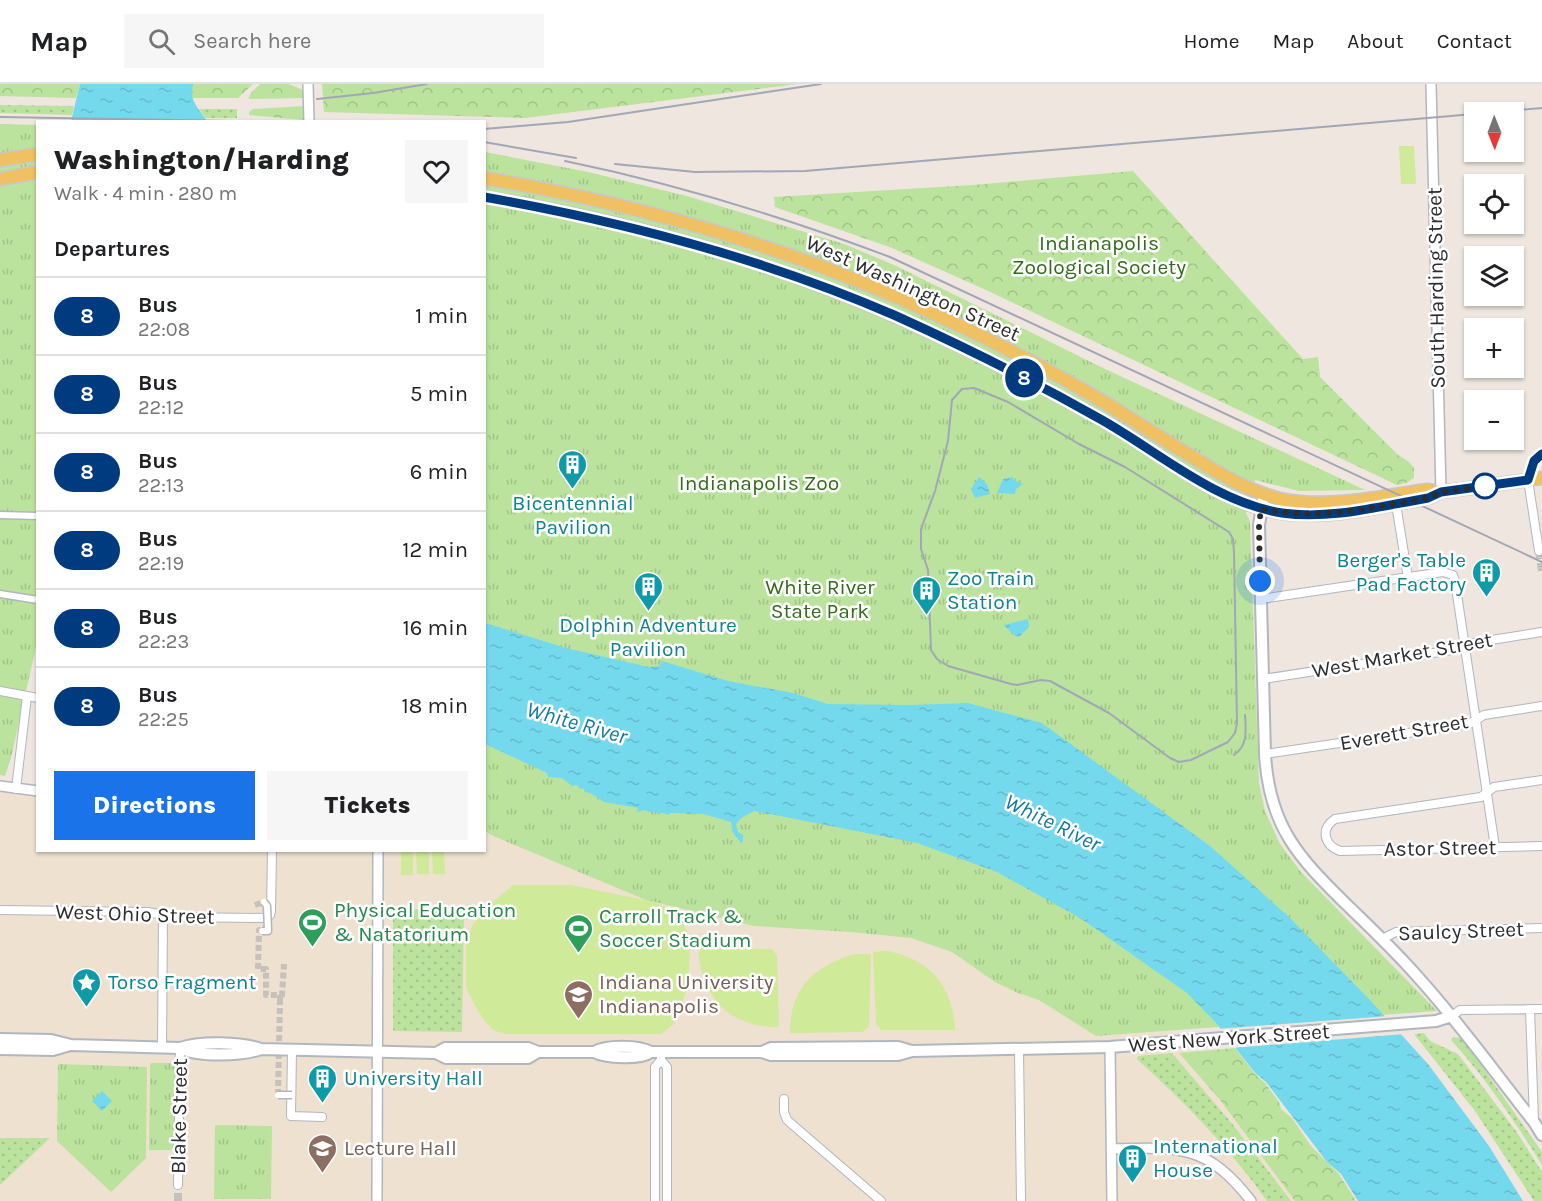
<!DOCTYPE html>
<meta charset="utf-8">
<style>
body{margin:0;font-family:Karla,sans-serif;background:#f6f6f6;color:#202124;height:100vh;display:flex;flex-direction:column;font-size:22px;white-space:nowrap}
*{box-sizing:border-box;margin:0}
p{font-size:20px;color:#757577}
.icon{flex:none;width:33px;height:33px;fill:none;stroke:currentColor;stroke-width:2;stroke-linecap:round;stroke-linejoin:round}
.map{position:relative;flex:1;overflow:hidden}
.sheet{position:absolute;left:36px;top:36px;width:450px;height:732px;display:flex;flex-direction:column;background:#fff;border-radius:0px;box-shadow:0 2px 4px #0004}
.sheet>*{flex:none}
.badge{padding:0 12px;border-radius:20px;font-size:21px;line-height:39px}
.needle{width:39px;rotate:179deg}
.buttons{position:absolute;left:1464px;top:18px;display:grid;gap:12px}
.buttons a{display:grid;place-items:center;width:60px;height:60px;border-radius:0px;background:#fff;box-shadow:0 2px 4px #0004;font-size:30px}
.you{position:absolute;width:30px;height:30px;margin:-15px;border:4px solid #fff;border-radius:50%;background:#1a73e8;box-shadow:0 0 0 9px #1a73e833}
.map>.badge{position:absolute;translate:-50% -50%;box-shadow:0 0 0 3px #fff}
h2{padding:0 18px;font-size:22px;line-height:54px}
.round{display:grid;place-items:center;flex:none;width:63px;height:63px;border-radius:0px;background:#f6f6f6}
.headline{display:flex;align-items:center;justify-content:space-between;height:102px;padding:0 18px}
h1{font-size:28px;font-weight:800;line-height:45px}
.action{display:flex;gap:12px;margin-top:auto;padding:12px 18px}
.action a{flex:1;height:69px;border-radius:0px;background:#1a73e8;color:#fff;font-size:24px;font-weight:800;line-height:69px;text-align:center}
.action a+a{background:#f6f6f6;color:#202124}
ul{padding:0;list-style:none}
li{display:flex;align-items:center;gap:18px;height:78px;padding:0 18px;border-top:2px solid #e0e0e0}
li div{flex:1}
li b{display:block;font-size:22px}
li em{font-style:normal}
li .badge{min-width:66px;font-weight:700;text-align:center}
header{display:flex;align-items:center;gap:36px;box-sizing:border-box;height:84px;padding:0 30px;background:#fff;border-bottom:2px solid #e0e0e0}
header strong{font-size:28px}
nav{display:flex;gap:33px;margin-inline-start:auto;font-size:21px}
.search{width:420px;height:54px;background:#f6f6f6;display:flex;align-items:center;gap:15px;box-sizing:border-box;padding:0 21px;border-radius:0px;color:#757577;font-size:22px}
.map>svg:first-child{display:block}
.education{fill:#eee1cf}
.grass{fill:url(#grass-dots)}
.forest{fill:url(#forest-crowns)}
.park{fill:url(#park-tufts)}
.pitch{fill:#cfea99}
.water{fill:url(#water-ripples)}
.pier{fill:#eee6df}
.lines{fill:none;stroke-linecap:round;stroke-linejoin:round}
.pedestrian-tunnel{stroke:#c7c1bb;stroke-width:6;stroke-dasharray:6 3;stroke-linecap:butt}
.minor-tunnel{stroke:#c7c1bb;stroke-width:8;stroke-dasharray:8 4;stroke-linecap:butt}
.pedestrian-casing{stroke:#b2b6bf;stroke-width:9}
.minor-casing{stroke:#b2b6bf;stroke-width:10}
.tertiary-casing{stroke:#b2b6bf;stroke-width:12}
.secondary-casing{stroke:#b2b6bf;stroke-width:14}
.primary-casing{stroke:#c8c8c8;stroke-width:15}
.pedestrian{stroke:#fff;stroke-width:6}
.minor{stroke:#fff;stroke-width:8}
.tertiary{stroke:#fff;stroke-width:9}
.secondary{stroke:#fff;stroke-width:10}
.primary{stroke:#efc163;stroke-width:12}
.rail{stroke:#a2a7b6;stroke-width:2}
.pedestrian-bridge-casing{stroke:#b2b6bf;stroke-width:9;stroke-linecap:butt}
.pedestrian-bridge{stroke:#fff;stroke-width:6}
.line-casing{stroke:#fff;stroke-width:14}
.line{stroke:#003b80;stroke-width:9}
.walk{stroke:#2c2c2c;stroke-width:6;stroke-dasharray:0 10.8}
.stop-dot{fill:#fff;stroke:#003b80;stroke-width:3}
.labels{text-anchor:middle;stroke-width:5;stroke-linejoin:round;paint-order:stroke}
.park-label{font-size:21px;fill:#346a1c;stroke:#fff}
.street-label{font-size:21px;fill:#2c2c2c;stroke:#fff}
.culture-label{font-size:21px;fill:#0d838f;stroke:#fff;text-anchor:start}
.leisure-label{font-size:21px;fill:#27864d;stroke:#fff;text-anchor:start}
.education-label{font-size:21px;fill:#785e54;stroke:#fff;text-anchor:start}
.water-label{font-size:22px;font-style:italic;fill:#107a9d;stroke:#fff}
</style>
<header>
<strong>Map</strong>
<div class="search"><svg class="icon" aria-label="search" viewBox="0 0 24 24"><circle cx="10" cy="10" r="6"/><path d="M15 15l6 6"/></svg>Search here</div>
<nav><a>Home</a><a>Map</a><a>About</a><a>Contact</a></nav>
</header>
<div class="map">
<svg width="1542" height="1117" viewBox="0 0 1542 1117">
<defs>
<pattern id="grass-dots" width="8" height="8" patternUnits="userSpaceOnUse" patternTransform="scale(1.5)"><rect width="8" height="8" fill="#bbe39d"/><path d="M2 2h.1M6 6h.1" fill="none" stroke="#a1c387" stroke-width="1.8" stroke-linecap="round"/></pattern>
<pattern id="forest-crowns" width="20" height="18" patternUnits="userSpaceOnUse" patternTransform="scale(1.5)"><rect width="20" height="18" fill="#bbe39d"/><path d="M2 6a3 3 0 1 1 6 0M12 15a3 3 0 1 1 6 0" fill="none" stroke="#a1c387"/></pattern>
<pattern id="park-tufts" width="24" height="20" patternUnits="userSpaceOnUse" patternTransform="scale(1.5)"><rect width="24" height="20" fill="#bbe39d"/><path d="M3 7l-1-3M5 7V3M7 7l1-3M15 17l-1-3M17 17v-4M19 17l1-3" fill="none" stroke="#a1c387"/></pattern>
<pattern id="water-ripples" width="26" height="14" patternUnits="userSpaceOnUse" patternTransform="scale(1.5)"><rect width="26" height="14" fill="#75d9ed"/><path d="M2 4q2-2 4 0t4 0M15 11q2-2 4 0t4 0" fill="none" stroke="#65bacb"/></pattern>
</defs>
<rect width="100%" height="100%" fill="#eee6df"/>
<path class="education" d="M 485,686 L 1073,863 L 1239,1006 L 1315,1117 L 0,1117 L 0,702 L 37,702 L 38,766 L 484,766 Z"/>
<path class="grass" d="M 0,21 L 74,22 L 72,31 L 0,29 Z
M 199,25 L 237,25 L 237,34 L 205,34 Z
M 393,825 L 464,827 L 462,948 L 393,947 Z
M 1424,949 L 1430,957 L 1458,970 L 1516,1047 L 1542,1088 L 1542,1117 L 1534,1117 L 1475,1027 L 1414,950 Z
M 1453,953 L 1462,954 L 1542,1068 L 1542,1081 C 1515,1038 1486,994 1451,956 Z
M 1172,969 L 1234,1042 L 1291,1117 L 1267,1117 C 1230,1064 1185,1019 1137,975 L 1138,972 Z
M 0,1054 L 50,1054 L 0,1101 Z"/>
<path class="forest" d="M 0,0 L 80,0 L 76,14 L 0,12 Z
M 194,0 L 253,0 L 238,14 L 192,14 L 191,7 Z
M 260,0 L 289,0 L 303,6 L 303,14 L 248,15 L 251,9 Z
M 322,0 L 797,0 L 525,34 L 324,28 Z
M 304,22 L 304,36 L 249,31 L 249,28 L 253,25 Z
M 1133,87 L 1303,275 L 1318,273 L 1320,293 L 1398,371 L 1408,377 L 1414,384 L 1414,394 L 1406,399 L 1397,401 L 986,206 L 892,164 L 775,123 L 774,113 L 973,101 Z
M 1235,964 L 1255,990 L 1265,999 L 1279,1018 L 1281,1025 L 1292,1034 L 1311,1062 L 1339,1090 L 1356,1117 L 1295,1117 L 1221,1017 L 1179,969 Z"/>
<path class="park" d="M 0,40 L 38,41 L 38,554 L 11,674 L 5,692 L 0,691 Z
M 485,68 L 588,88 L 687,112 L 844,160 L 894,181 L 1103,284 L 1365,406 L 1299,407 L 1255,396 L 1246,429 L 1250,437 L 1259,699 L 1265,727 L 1280,760 L 1301,788 L 1437,927 L 1096,952 L 1039,916 L 1018,909 L 995,898 L 952,868 L 911,854 L 851,848 L 754,842 L 646,816 L 491,751 L 485,747 Z
M 151,979 L 175,979 L 175,1063 L 171,1066 L 149,1066 L 150,981 Z
M 58,980 L 147,983 L 146,1074 L 111,1108 L 57,1057 Z
M 215,1041 L 272,1042 L 271,1115 L 214,1115 Z"/>
<path class="pitch" d="M 1399,62 L 1414,62 L 1416,100 L 1401,100 Z
M 401,767 L 413,767 L 413,791 L 401,791 Z
M 416,767 L 429,767 L 429,790 L 417,790 Z
M 432,767 L 444,767 L 445,790 L 433,790 Z
M 513,801 L 571,801 L 654,818 L 668,824 L 682,838 L 688,849 L 690,860 L 688,903 L 674,940 L 661,950 L 505,950 L 493,946 L 484,936 L 474,920 L 466,903 L 466,859 L 472,842 L 483,827 Z
M 698,864 L 772,865 L 777,872 L 779,943 C 729,944 701,912 698,864 Z
M 888,867 C 931,876 953,903 955,946 L 881,946 L 876,939 L 873,868 Z
M 855,870 L 871,870 L 869,943 L 862,948 L 790,949 C 790,904 814,882 855,870 Z"/>
<path class="water" d="M 80,0 L 194,0 C 187,14 199,25 207,37 L 71,37 Z
M 979,393 L 987,400 L 990,410 L 975,414 L 971,405 Z
M 1013,393 L 1014,396 L 1023,400 L 1016,405 L 1015,410 L 997,409 L 1003,395 Z
M 1028,535 L 1029,543 L 1019,553 L 1015,552 L 1004,541 Z
M 485,539 L 566,564 L 649,583 L 659,582 L 662,577 L 728,597 L 793,609 L 828,620 L 911,621 L 968,619 L 1042,639 L 1210,762 L 1289,833 L 1369,915 L 1428,980 L 1489,1062 L 1523,1117 L 1358,1117 L 1341,1090 L 1327,1078 L 1266,998 L 1255,989 L 1216,939 L 1187,909 L 1080,834 L 997,788 L 917,759 L 754,727 L 740,735 L 736,740 L 738,748 L 743,751 L 743,758 L 741,759 L 732,747 L 731,738 L 703,730 L 670,729 L 668,731 C 661,727 650,730 645,726 L 637,728 L 638,724 L 604,718 L 590,709 L 585,708 L 583,704 L 580,705 L 577,701 L 572,702 L 562,694 L 548,693 L 547,689 L 485,660 Z
M 102,1007 L 112,1017 L 102,1027 L 92,1017 Z"/>
<path class="pier" d="M 1389,932 L 1405,950 L 1232,964 L 1217,945 Z"/>
<g class="lines">
<path class="pedestrian-tunnel" d="M 255,821 L 264,818
M 262,847 L 259,846 L 258,885 L 266,885 L 266,911 L 280,911 L 280,915
M 278,1011 L 280,915 L 282,911 L 284,880"/>
<path class="minor-tunnel" d="M 1539,467 L 1542,487
M 178,1117 L 178,1101"/>
<defs>
<path id="pedestrian" d="M 0,431 L 38,432
M 0,510 L 38,516"/>
<path id="minor" d="M 1528,396 L 1539,467
M 1396,420 L 1408,494
M 1261,515 L 1443,488 L 1453,491 L 1455,497 L 1495,763
M 1263,595 L 1459,565 L 1473,559 L 1542,548
M 0,607 L 38,614
M 1265,670 L 1469,640 L 1484,631 L 1542,622
M 1542,696 L 1494,703 L 1481,713 L 1335,735 C 1320,745 1324,761 1340,767 L 1542,762
M 16,705 L 27,612
M 0,826 L 148,828 L 173,833 L 266,834 L 270,831 L 271,827 L 272,766
M 1382,855 L 1396,848 L 1542,844
M 1530,925 L 1534,1037
M 1452,932 L 1460,926 L 1542,925
M 162,963 L 163,831
M 292,966 L 291,1032 L 322,1033
M 1019,966 L 1021,1117
M 661,968 L 661,976 L 667,983 L 667,1117
M 784,1015 L 784,1028 L 787,1036 L 881,1117
M 178,1101 L 180,964
M 655,1117 L 655,983 L 661,976"/>
<path id="tertiary" d="M 308,0 L 309,38
M 1431,0 L 1441,408
M 0,702 L 38,707
M 1110,963 L 1112,1117
M 1112,1065 C 1179,1063 1207,1060 1251,1117
M 377,1117 L 378,766"/>
<path id="secondary" d="M 1264,410 L 1259,441 L 1265,670 C 1269,742 1298,773 1347,821 C 1371,844 1395,867 1417,892 C 1459,938 1495,989 1534,1038 L 1542,1051
M 0,955 L 51,956 L 71,961 L 180,964 C 200,957 241,958 261,965 L 436,969 L 446,974 L 528,974 L 538,968
M 180,964 C 197,973 242,972 261,965
M 0,965 L 53,966 L 70,961
M 594,968 C 606,961 638,961 651,968 L 762,968 L 771,971 L 898,971 L 912,967
M 762,968 L 771,964 L 898,963 L 912,967 L 1110,963 L 1436,937 L 1452,932
M 436,969 L 445,964 L 528,964 L 538,968 L 594,968 C 606,974 640,976 651,968"/>
<path id="primary" d="M 0,76 L 38,70
M 484,94 C 630,119 773,158 908,218 C 978,249 1046,283 1112,323 C 1139,340 1166,357 1194,374 C 1222,391 1248,407 1280,415 C 1328,425 1379,413 1427,406 L 1441,408 L 1542,394
M 0,95 L 38,88
M 484,113 C 625,137 763,174 894,232 C 965,263 1034,298 1102,336 C 1159,368 1216,419 1282,429 C 1330,436 1381,422 1428,414 L 1437,410"/>
</defs>
<use href="#pedestrian" class="pedestrian-casing"/>
<use href="#minor" class="minor-casing"/>
<use href="#tertiary" class="tertiary-casing"/>
<use href="#secondary" class="secondary-casing"/>
<use href="#primary" class="primary-casing"/>
<use href="#pedestrian" class="pedestrian"/>
<use href="#minor" class="minor"/>
<use href="#tertiary" class="tertiary"/>
<use href="#secondary" class="secondary"/>
<use href="#primary" class="primary"/>
<path class="rail" d="M 317,15 L 373,9 L 427,0
M 1490,28 L 1542,24
M 0,33 L 286,38
M 484,45 L 568,38 L 821,0
M 484,58 L 576,74
M 565,77 C 677,100 784,133 890,173 L 1542,478
M 615,80 L 695,88 L 805,87 L 1474,30
M 974,304 L 1008,318 L 1079,360 L 1125,383 L 1229,448 L 1233,455 L 1234,469 L 1237,639 L 1235,649 L 1228,658 L 1191,676 L 1179,678 L 1170,674 L 1109,629 L 1050,597 L 1041,596 L 1017,601 L 1011,600 L 948,582 L 937,575 L 931,566 L 928,486 L 921,465 L 921,445 L 935,407 L 948,357 L 952,316 L 962,305 Z
M 1234,671 C 1248,662 1246,646 1245,631"/>
<defs>
<path id="pedestrian-bridge" d="M 262,847 L 268,847 L 267,822 L 264,818
M 278,1011 L 292,1011"/>
</defs>
<use href="#pedestrian-bridge" class="pedestrian-bridge-casing"/>
<use href="#pedestrian-bridge" class="pedestrian-bridge"/>
</g>
<g class="lines">
<defs>
<path id="line" d="M 484,113 C 625,138 763,174 894,231 C 965,263 1035,298 1102,336 C 1160,369 1215,418 1282,429 C 1330,436 1381,422 1428,414 L 1441,408 L 1528,396 L 1534,377 L 1542,370"/>
</defs>
<use href="#line" class="line-casing"/>
<use href="#line" class="line"/>
<path class="walk" d="M 1260,497 L 1259,441 L 1261,425 C 1318,436 1372,424 1428,414 L 1441,408 L 1485,402"/>
</g>
<defs>
<symbol id="building-pin" viewBox="-11 -11 22 30"><path d="M0 17L-7.5 6A9.5 9.5 0 1 1 7.5 6Z" fill="#0f9aa8" stroke="#fff"/><path d="M-4-6H4V6H1V3H-1V6H-4ZM-2.5-4.3h1.7v1.8h-1.7ZM.8-4.3h1.7v1.8H.8ZM-2.5-1h1.7V.8h-1.7ZM.8-1h1.7V.8H.8Z" fill="#fff"/></symbol>
<symbol id="stadium-pin" viewBox="-11 -11 22 30"><path d="M0 17L-7.5 6A9.5 9.5 0 1 1 7.5 6Z" fill="#2e9e5b" stroke="#fff"/><path d="M0-5a6.5 5 0 1 0 0 10a6.5 5 0 1 0 0-10ZM-3.5-1.8h7v3.6h-7Z" fill="#fff"/></symbol>
<symbol id="sight-pin" viewBox="-11 -11 22 30"><path d="M0 17L-7.5 6A9.5 9.5 0 1 1 7.5 6Z" fill="#0f9aa8" stroke="#fff"/><path d="M0-6L1.8-2.2L6-1.7L2.9 1.2L3.7 5.4L0 3.3L-3.7 5.4L-2.9 1.2L-6-1.7L-1.8-2.2Z" fill="#fff"/></symbol>
<symbol id="university-pin" viewBox="-11 -11 22 30"><path d="M0 17L-7.5 6A9.5 9.5 0 1 1 7.5 6Z" fill="#8d6e63" stroke="#fff"/><path d="M0-5L7-2L0 1L-7-2ZM-4 1L0 2.5L4 1V4Q0 6-4 4Z" fill="#fff"/></symbol>
</defs>
<g fill-rule="evenodd">
<use href="#building-pin" x="556" y="364" width="33" height="45"/>
<use href="#building-pin" x="1470" y="472" width="33" height="45"/>
<use href="#building-pin" x="632" y="486" width="33" height="45"/>
<use href="#building-pin" x="910" y="490" width="33" height="45"/>
<use href="#stadium-pin" x="296" y="822" width="33" height="45"/>
<use href="#stadium-pin" x="562" y="828" width="33" height="45"/>
<use href="#sight-pin" x="70" y="882" width="33" height="45"/>
<use href="#university-pin" x="562" y="894" width="33" height="45"/>
<use href="#building-pin" x="306" y="978" width="33" height="45"/>
<use href="#university-pin" x="306" y="1048" width="33" height="45"/>
<use href="#building-pin" x="1116" y="1058" width="33" height="45"/>
</g>
<circle class="stop-dot" cx="1485" cy="402" r="12"/>
<g class="labels">
<g class="park-label">
<text x="1099" y="166">Indianapolis<tspan x="1099" dy="24">Zoological Society</tspan></text>
<text x="759" y="406">Indianapolis Zoo</text>
<text x="820" y="510">White River<tspan x="820" dy="24">State Park</tspan></text>
</g>
<g class="street-label">
<text transform="translate(913 204) rotate(24)" y="7">West Washington Street</text>
<text transform="translate(1436 204) rotate(-91)" y="7">South Harding Street</text>
<text transform="translate(1402 571) rotate(-10)" y="7">West Market Street</text>
<text transform="translate(1404 648) rotate(-10)" y="7">Everett Street</text>
<text transform="translate(1440 764) rotate(-1)" y="7">Astor Street</text>
<text transform="translate(135 830) rotate(2)" y="7">West Ohio Street</text>
<text transform="translate(1461 847) rotate(-2)" y="7">Saulcy Street</text>
<text transform="translate(1229 954) rotate(-4)" y="7">West New York Street</text>
<text transform="translate(179 1032) rotate(-89)" y="7">Blake Street</text>
</g>
<g class="culture-label">
<text x="573" y="426" text-anchor="middle">Bicentennial<tspan x="573" dy="24">Pavilion</tspan></text>
<text x="1466" y="483" text-anchor="end">Berger's Table<tspan x="1466" dy="24">Pad Factory</tspan></text>
<text x="947" y="501">Zoo Train<tspan x="947" dy="24">Station</tspan></text>
<text x="648" y="548" text-anchor="middle">Dolphin Adventure<tspan x="648" dy="24">Pavilion</tspan></text>
<text x="108" y="905">Torso Fragment</text>
<text x="344" y="1001">University Hall</text>
<text x="1153" y="1069">International<tspan x="1153" dy="24">House</tspan></text>
</g>
<g class="leisure-label">
<text x="334" y="833">Physical Education<tspan x="334" dy="24">&amp; Natatorium</tspan></text>
<text x="599" y="839">Carroll Track &amp;<tspan x="599" dy="24">Soccer Stadium</tspan></text>
</g>
<g class="education-label">
<text x="599" y="905">Indiana University<tspan x="599" dy="24">Indianapolis</tspan></text>
<text x="344" y="1071">Lecture Hall</text>
</g>
<g class="water-label">
<text transform="translate(577 638) rotate(16)" y="8">White River</text>
<text transform="translate(1053 738) rotate(26)" y="8">White River</text>
</g>
</g>
</svg>
<div class="buttons">
<a><svg class="needle" viewBox="-14 -14 28 28"><path d="M0-13l5 13h-10z" fill="#e53935"/><path d="M0 13l5-13h-10z" fill="#757577"/></svg></a>
<a><svg class="icon" aria-label="locate" viewBox="0 0 24 24"><circle cx="12" cy="12" r="6"/><path d="M12 2v4M12 18v4M2 12h4M18 12h4"/></svg></a>
<a><svg class="icon" aria-label="layers" viewBox="0 0 24 24"><path d="M12 4l9 5-9 5-9-5zM3 14l9 5 9-5"/></svg></a>
<a>+</a>
<a>−</a>
</div>
<div class="you" style="left:1260px;top:497px"></div>
<b class="badge" style="left:1024px;top:294px;background:#003b80;color:#fff">8</b>
<section class="sheet">
<div class="headline"><div><h1>Washington/Harding</h1><p>Walk · 4 min · 280 m</p></div><a class="round"><svg class="icon" aria-label="heart" viewBox="0 0 24 24"><path d="M12 20l-8-8c-3-5 5-10 8-4 3-6 11-1 8 4z"/></svg></a></div>
<h2>Departures</h2>
<ul>
<li><span class="badge" style="background:#003b80;color:#fff">8</span><div><b>Bus</b><p>22:08</p></div><em>1 min</em></li>
<li><span class="badge" style="background:#003b80;color:#fff">8</span><div><b>Bus</b><p>22:12</p></div><em>5 min</em></li>
<li><span class="badge" style="background:#003b80;color:#fff">8</span><div><b>Bus</b><p>22:13</p></div><em>6 min</em></li>
<li><span class="badge" style="background:#003b80;color:#fff">8</span><div><b>Bus</b><p>22:19</p></div><em>12 min</em></li>
<li><span class="badge" style="background:#003b80;color:#fff">8</span><div><b>Bus</b><p>22:23</p></div><em>16 min</em></li>
<li><span class="badge" style="background:#003b80;color:#fff">8</span><div><b>Bus</b><p>22:25</p></div><em>18 min</em></li>
</ul>
<div class="action"><a>Directions</a><a>Tickets</a></div>
</section>
</div>
